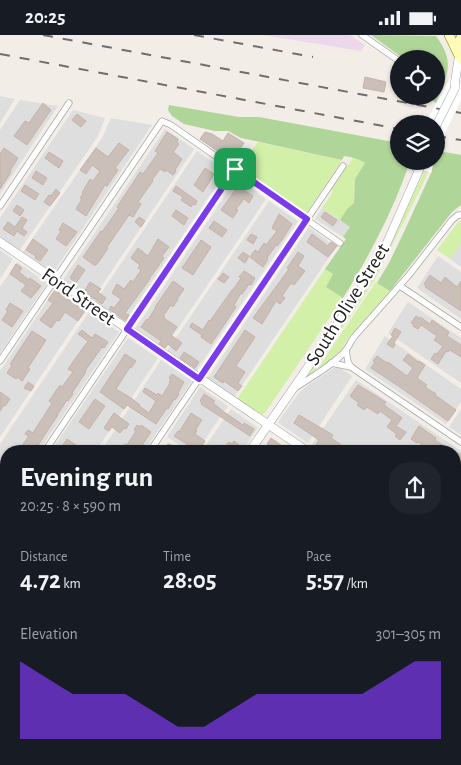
<!DOCTYPE html>
<meta charset="utf-8">
<style>
:root{--surface:#171b24;--page:#20242c;--text:#f1f3f6;--muted:#9ea1a6;--accent:#7c3aed}
body{margin:0;font-family:"Alegreya Sans",sans-serif;background:var(--page);color:var(--text);height:100vh;display:flex;flex-direction:column;font-size:19px;white-space:nowrap}
*{box-sizing:border-box;margin:0}
p{font-size:16px;color:var(--muted)}
.icon{flex:none;width:28px;height:28px;fill:none;stroke:currentColor;stroke-width:2;stroke-linecap:round;stroke-linejoin:round}
.map{position:relative;flex:1;overflow:hidden}
.details{position:absolute;left:0px;top:410px;width:461px;height:320px;display:flex;flex-direction:column;background:var(--surface);border-radius:20px 20px 0 0;box-shadow:0 1px 4px #0004}
.details>*{flex:none}
.tools{position:absolute;left:390px;top:15px;display:grid;gap:10px}
.tools a{display:grid;place-items:center;width:55px;height:55px;border-radius:50%;background:var(--surface);box-shadow:0 1px 4px #0004;font-size:25px}
.pin{position:absolute;display:grid;place-items:center;width:42px;height:42px;color:#fff;margin:-21px;border-radius:10px;box-shadow:0 2px 8px #0006}
.round{display:grid;place-items:center;flex:none;width:52px;height:52px;border-radius:20px;background:var(--page)}
.headline{display:flex;align-items:center;justify-content:space-between;height:85px;padding:0 20px}
h1{font-size:28px;font-weight:700;line-height:38px}
.stats{display:grid;grid-template-columns:repeat(3,1fr);gap:8px;height:85px;padding:5px 20px}
.stats div{display:grid;align-content:center}
.stats b{font-size:25px;font-weight:700}
.stats small{font-size:14px;font-weight:400}
.stats p{font-size:14px}
.chart{height:140px;padding:10px 20px}
.chart p{display:flex;justify-content:space-between}
.chart svg{width:100%;height:90px;margin-top:5px;fill:var(--accent);opacity:.7}
.status{display:flex;justify-content:space-between;align-items:center;height:35px;padding:0 25px;background:var(--surface);direction:ltr}
.status svg{height:14px;fill:currentColor}
.map>svg:first-child{display:block}
.residential{fill:#dfdede}
.commercial{fill:#f4d5d7}
.industrial{fill:#ecd8ea}
.grass{fill:#d3f0a9}
.forest{fill:#b0d598}
.pier{fill:#fff}
.building{fill:#cbbfb9;stroke:#c6b2a8}
.lines{fill:none;stroke-linecap:round;stroke-linejoin:round}
.minor-casing{stroke:#a8a8a8;stroke-width:7}
.tertiary-casing{stroke:#a8a8a8;stroke-width:9}
.secondary-casing{stroke:#7f8000;stroke-width:10}
.primary-casing{stroke:#9e5a00;stroke-width:10}
.minor{stroke:#fff;stroke-width:5.5}
.tertiary{stroke:#fff;stroke-width:8}
.secondary{stroke:#fffbb8;stroke-width:9}
.primary{stroke:#ffcc9f;stroke-width:9}
.rail{stroke:#6f6f6f;stroke-width:2;stroke-dasharray:10 10;stroke-linecap:butt}
.tertiary-bridge-casing{stroke:#a8a8a8;stroke-width:9;stroke-linecap:butt}
.tertiary-bridge{stroke:#fff;stroke-width:8}
.route-casing{stroke:#fff;stroke-width:10}
.route{stroke:#7c3aed;stroke-width:6}
.labels{text-anchor:middle;stroke-width:4.5;stroke-linejoin:round;paint-order:stroke}
.street-label{font-size:20px;fill:#212121;stroke:#fff}
</style>
<div class="status"><b>20:25</b><svg viewBox="0 0 49 12"><path d="M0 12V9h3v3zM5 12V6h3v6zM10 12V3h3v9zM15 12V0h3v12zM26 1h20v11H26zM47 4h2v5h-2z"/></svg></div>
<div class="map">
<svg width="461" height="730" viewBox="0 0 461 730">
<rect width="100%" height="100%" fill="#f2ede7"/>
<g class="residential">
<path d="M0,61L15,64L0,88Z"/>
<path d="M20,65L58,71L0,159V95Z"/>
<path d="M73,75L105,83L98,101L20,215L0,202V183Z"/>
<path d="M111,83L152,90L53,238L23,217L102,103Z"/>
<path d="M165,94L194,114L92,265L63,245Z"/>
<path d="M197,116L226,136L124,288L95,267Z"/>
<path d="M237,143L266,164L164,314L135,294Z"/>
<path d="M269,166L298,186L196,336L167,316Z"/>
<path d="M322,173L350,192L343,202L315,184Z"/>
<path d="M309,192L336,212L234,362L207,344Z"/>
<path d="M461,208V232L450,224Z"/>
<path d="M0,215L13,224L0,244Z"/>
<path d="M438,221L461,237V284L417,253Z"/>
<path d="M17,227L47,248L0,318V252Z"/>
<path d="M48,265L78,286L0,402V336Z"/>
<path d="M408,267L461,303V348L388,298Z"/>
<path d="M89,277L119,297L39,416H6V435L0,430V409Z"/>
<path d="M385,301L461,354V367L446,389L365,334Z"/>
<path d="M128,303L158,323L96,416H51Z"/>
<path d="M161,325L192,346L144,416H101Z"/>
<path d="M334,333H340L352,341L308,408L280,389L278,387L298,359L307,351Z"/>
<path d="M356,345L461,416V437L455,446V416H320L311,411Z"/>
<path d="M200,352L228,371L197,416H189L167,402Z"/>
<path d="M231,374L257,392V394L242,416H202Z"/>
<path d="M461,374V400L449,392Z"/>
<path d="M461,466V513L455,509V475Z"/>
<path d="M6,484V548L0,557V493Z"/>
<path d="M455,529L461,533V629L455,625Z"/>
<path d="M6,556V611L0,606V565Z"/>
<path d="M455,641L461,645V712L455,721Z"/>
<path d="M131,724H160L156,730H126Z"/>
<path d="M172,724H221L217,730H181Z"/>
<path d="M288,724H404L414,730H284Z"/>
</g>
<path class="commercial" d="M0,689L6,694V724H30L26,730H0Z"/>
<path class="industrial" d="M263,0H350L365,10L361,16Z"/>
<g class="grass">
<path d="M258,107L342,125L308,176L304,178L241,135V132Z"/>
<path d="M353,123L360,125L365,128L355,144L354,169L347,174L340,185L322,173L333,157L331,155Z"/>
<path d="M426,136L428,137L422,151L374,246L316,333L317,336L306,342L375,239L384,223L423,139Z"/>
<path d="M459,186L461,187V208L450,224L437,215Z"/>
<path d="M325,234L333,239L326,252L343,263L265,378L261,380L237,364Z"/>
<path d="M376,247L390,256L346,306L342,314L331,325L318,335V333Z"/>
</g>
<g class="forest">
<path d="M371,0L436,1C456,28 447,40 436,68L426,61H436V24H404Z"/>
<path d="M169,70L239,82H259L399,108V126H410C394,174 370,220 343,263L326,252L333,239L325,234L346,204L343,202L350,192L340,185L347,174L354,168L355,144L365,128C359,124 352,122 344,121L342,125L241,103L228,96H215L184,89L172,81L168,75Z"/>
<path d="M438,116L461,120V170L452,177L390,256L377,248L389,228L403,199L431,138L434,126H436V121Z"/>
</g>
<g class="pier">
<path d="M450,43L461,49V65L447,94L436,121V89H425Z"/>
<path d="M410,126H434L431,138L409,129Z"/>
</g>
<g class="building">
<path d="M365,42L386,47L384,57L363,53Z"/>
<path d="M43,68L51,75L27,110L14,101L25,86L29,88Z"/>
<path d="M77,79L86,86L81,92L72,85Z"/>
<path d="M167,97L178,104L177,107L179,109L173,117L182,124L175,135L176,136L173,140L166,135L165,137L160,134L152,145L153,146L138,167L141,169L133,182L129,180L107,212L108,213L100,225L96,230H94L83,222L101,196L102,197L119,173L117,172L140,137L143,139L158,118L155,116Z"/>
<path d="M205,97L212,99L223,106L228,98L244,108L232,126L200,104Z"/>
<path d="M119,108L129,115L115,133L118,135L107,151L105,150L86,181L76,174L82,164L80,163L83,159L82,158L90,144L93,146L100,136L92,130L86,139L80,135L96,113L108,122Z"/>
<path d="M4,113L18,123L10,136L11,137L0,154V119Z"/>
<path d="M49,117L63,126L59,133L45,123Z"/>
<path d="M205,133L214,139L203,157L194,150Z"/>
<path d="M36,136L47,143L43,150L32,143Z"/>
<path d="M25,150L39,159L35,165L21,156Z"/>
<path d="M176,151L197,166L195,170L193,169L191,172L181,165L183,162L173,156Z"/>
<path d="M238,151L253,161L249,168L244,164L236,174L238,175L233,183L221,175Z"/>
<path d="M56,154L60,158L50,171L44,167L49,160L51,161Z"/>
<path d="M17,170L24,175L20,181L13,176Z"/>
<path d="M176,175L188,183L184,190L172,181Z"/>
<path d="M325,177L337,185L333,191L321,182Z"/>
<path d="M279,179L292,189L282,205L277,211L276,210L267,223L268,224L263,232L250,222L255,215L258,217L264,208L266,210L277,196L272,193Z"/>
<path d="M22,182L27,185L22,193L27,197L24,201L17,196L14,201L3,194L8,187L15,192Z"/>
<path d="M139,182L145,186L141,192L135,187Z"/>
<path d="M214,186L227,195L222,202L209,193Z"/>
<path d="M63,188L77,197L66,211L56,204L61,196L59,195Z"/>
<path d="M251,199L257,202L253,209L247,205Z"/>
<path d="M312,199L328,211L331,207L337,211L328,222L307,207Z"/>
<path d="M33,204L48,215L40,226L35,223L36,221L26,215Z"/>
<path d="M158,204L169,212L162,221L164,223L149,244H150L125,278L129,280L126,286L109,274L111,271L114,273L121,264L112,258L117,249L124,254L131,245L133,247L141,235L138,233L140,230L131,223L138,213L148,221Z"/>
<path d="M201,205L211,212L193,240L182,233Z"/>
<path d="M243,217L249,221L245,228L238,223Z"/>
<path d="M298,217L304,221L298,231L305,236L294,250L291,248L282,261L285,263L280,269L276,266L262,289L253,283L289,234L287,233Z"/>
<path d="M16,229L22,233L19,237L29,245L30,243L41,251L31,263L21,256L26,250L10,239Z"/>
<path d="M78,230L85,235L76,248L70,243Z"/>
<path d="M244,236L255,243L251,250L249,249L242,259L241,258L234,270L236,272L211,309L201,302L202,300L190,292L192,288L203,295L209,285L210,286L232,255H233L241,243L239,242Z"/>
<path d="M223,238L229,242L224,248L218,244Z"/>
<path d="M430,240L441,248L445,242L457,252L461,246V276L425,252L426,251L424,249Z"/>
<path d="M173,246L184,254L177,264H178L173,272L171,270L163,281L165,282L164,283L177,292L171,300L182,308L176,316L168,309L165,313L159,309L161,306L141,292L147,284L148,285L156,272H155Z"/>
<path d="M90,247L101,254L98,257L106,263L102,269L84,257Z"/>
<path d="M55,255L85,276L78,286L65,277L59,286L57,285L51,293L40,285L53,268L48,265Z"/>
<path d="M10,268L23,276L12,292L2,285L8,276L6,275Z"/>
<path d="M416,281L419,283L420,282L430,289L432,285L449,297L447,301L461,310V322L450,315L448,317L446,316L438,329L431,324L435,318L437,319L443,311L434,305L437,301L421,290L418,294L413,291L414,290L411,288Z"/>
<path d="M395,293L401,297L394,308L395,309L393,313L387,309L393,301L391,300Z"/>
<path d="M82,295L92,303L95,299L108,307L104,313L102,312L85,336L86,337L72,358L73,359L68,366L67,365L57,380H58L38,410L37,409L32,416H18L29,401L25,399L28,395L33,398L52,368L49,366L60,350L62,352L73,337L68,334L88,306L78,299Z"/>
<path d="M245,295L255,302L236,331L245,337L238,348L242,351L238,356L224,346L223,348L214,342Z"/>
<path d="M32,296L46,305L28,333L30,334L22,346L17,342L16,344L7,338L12,330L10,329Z"/>
<path d="M184,317L199,327L195,333L180,323Z"/>
<path d="M125,319L136,326L131,333L130,332L116,354L131,363L140,370L139,371L149,378L156,366L143,357L145,353L157,360L158,358L162,361L170,348L169,347L171,344L169,343L172,339L184,347L178,358L179,359L175,365L174,364L168,374L167,373L156,389L127,370L124,374L100,357Z"/>
<path d="M408,319L418,327L419,326L425,330L417,343L427,350L425,352L436,359L435,360L456,375L448,386L397,350L371,333L375,327L373,326L377,321L387,328L388,327L407,341L413,333L403,325Z"/>
<path d="M28,347L34,351L31,356L24,353Z"/>
<path d="M358,350L386,367L384,370L402,383L396,391L406,397L400,405L395,401L397,399L387,392L392,385L380,376L378,379L367,372L364,375L357,370L359,368L350,361Z"/>
<path d="M0,357L10,364L5,371L4,370L0,376Z"/>
<path d="M204,359L215,366L213,368L224,377L243,390L244,388L254,394L250,401L201,369L202,368L200,366Z"/>
<path d="M95,364L105,371L89,394L79,387Z"/>
<path d="M114,378L129,389L126,394L124,393L120,398L112,392L109,396L104,393Z"/>
<path d="M191,378L202,385L196,394L197,395L195,399L205,406L198,416L174,401L178,396L179,397Z"/>
<path d="M299,380L333,400L331,403L350,416H326L316,410L319,405L294,388Z"/>
<path d="M137,390L140,392L141,390L151,397L138,416H119L125,409L127,410L136,396L134,395Z"/>
<path d="M419,391L436,403L435,405L444,411L441,416L432,410L428,414L418,407L417,408L411,404Z"/>
<path d="M271,403L285,413L282,416H265L269,410L267,409Z"/>
<path d="M67,404L80,413L78,416H59Z"/>
<path d="M234,406L240,411L237,416H232L225,412L229,407L232,409Z"/>
<path d="M168,409L171,410L180,416H163Z"/>
<path d="M455,416L461,420V432L455,442Z"/>
<path d="M0,447L6,452V459L0,468Z"/>
<path d="M6,494V519L0,528V503Z"/>
<path d="M455,495L461,499V509L455,505Z"/>
<path d="M0,528L6,533V540L0,536Z"/>
<path d="M0,571L6,575L2,580L6,583V607L0,602V595L4,589L0,586Z"/>
<path d="M455,605L461,609V620L458,623L455,621Z"/>
<path d="M461,673V703L455,712V690L459,685L455,681Z"/>
<path d="M3,703L6,706V724H16L12,730H0V707Z"/>
<path d="M115,724H130L139,730H111Z"/>
<path d="M202,724H238L236,726L242,730H228L220,724L216,730H209L206,728L207,727Z"/>
<path d="M292,724H308L312,726L309,730H288Z"/>
<path d="M371,724H394L398,727L396,730H375L377,728Z"/>
</g>
<g class="lines">
<defs>
<g id="minor">
<path d="M362,0L399,26"/>
<path d="M0,171L69,68"/>
<path d="M400,251L461,292"/>
<path d="M346,315L348,327L351,332L461,407"/>
<path d="M0,326L162,86L171,90L340,208"/>
<path d="M331,328L351,332"/>
<path d="M295,353C310,343 335,329 346,315C349,311 351,306 354,302L409,240L452,185L458,180H461"/>
<path d="M45,416L235,134"/>
<path d="M150,416L343,131"/>
<path d="M0,436L6,441"/>
<path d="M455,459L461,451"/>
<path d="M0,482L6,473"/>
<path d="M455,633L461,637"/>
<path d="M0,639L6,630"/>
<path d="M251,724L261,730"/>
<path d="M420,724L429,730"/>
<path d="M273,730L277,724"/>
</g>
<g id="tertiary">
<path d="M455,53V47L459,21"/>
<path d="M0,207L307,416"/>
<path d="M250,416L335,293L371,238L386,210L423,126"/>
<path d="M455,518L461,522"/>
<path d="M37,730L41,724"/>
<path d="M458,730L461,725"/>
</g>
<g id="secondary">
<path d="M449,0C453,7 457,18 461,24"/>
<path d="M457,15L461,2"/>
</g>
<g id="primary">
<path d="M0,670L6,674"/>
<path d="M80,724L89,730"/>
</g>
</defs>
<use href="#minor" class="minor-casing"/>
<use href="#tertiary" class="tertiary-casing"/>
<use href="#secondary" class="secondary-casing"/>
<use href="#primary" class="primary-casing"/>
<use href="#minor" class="minor"/>
<use href="#tertiary" class="tertiary"/>
<use href="#secondary" class="secondary"/>
<use href="#primary" class="primary"/>
<g class="rail">
<path d="M43,0L461,78"/>
<path d="M194,0L313,22"/>
<path d="M0,19L399,94"/>
<path d="M436,101L461,105"/>
</g>
<defs>
<path id="tertiary-bridge" d="M436,91L455,53"/>
</defs>
<use href="#tertiary-bridge" class="tertiary-bridge-casing"/>
<use href="#tertiary-bridge" class="tertiary-bridge"/>
</g>
<g class="lines">
<defs>
<path id="route" d="M235,134L307,184L199,344L127,294Z"/>
</defs>
<use href="#route" class="route-casing"/>
<use href="#route" class="route"/>
</g>
<g class="labels">
<g class="street-label">
<text transform="translate(79 261) rotate(35)" y="7">Ford Street</text>
<text transform="translate(347 269) rotate(-58)" y="7">South Olive Street</text>
</g>
</g>
</svg>
<div class="tools">
<a><svg class="icon" aria-label="locate" viewBox="0 0 24 24"><circle cx="12" cy="12" r="6"/><path d="M12 2v4M12 18v4M2 12h4M18 12h4"/></svg></a>
<a><svg class="icon" aria-label="layers" viewBox="0 0 24 24"><path d="M12 4l9 5-9 5-9-5zM3 14l9 5 9-5"/></svg></a>
</div>
<div class="pin" style="left:235px;top:134px;background:#1e9e55"><svg class="icon" aria-label="arrive" viewBox="0 0 24 24"><path d="M6 21V4h12l-3 4 3 4H6"/></svg></div>
<section class="details">
<div class="headline"><div><h1>Evening run</h1><p>20:25 · 8 × 590 m</p></div><a class="round"><svg class="icon" aria-label="share" viewBox="0 0 24 24"><path d="M12 15V3M7 8l5-5 5 5M5 13v7h14v-7"/></svg></a></div>
<div class="stats">
<div><p>Distance</p><b>4.72<small> km</small></b></div>
<div><p>Time</p><b>28:05</b></div>
<div><p>Pace</p><b>5:57<small> /km</small></b></div>
</div>
<div class="chart"><p><span>Elevation</span>301–305 m</p>
<svg viewBox="0 0 160 44" preserveAspectRatio="none"><path d="M0 44V6L10 14L20 22L30 22L40 22L50 30L60 38L70 38L80 30L90 22L100 22L110 22L120 22L130 22L140 14L150 6L160 6V44z"/></svg>
</div>
</section>
</div>
